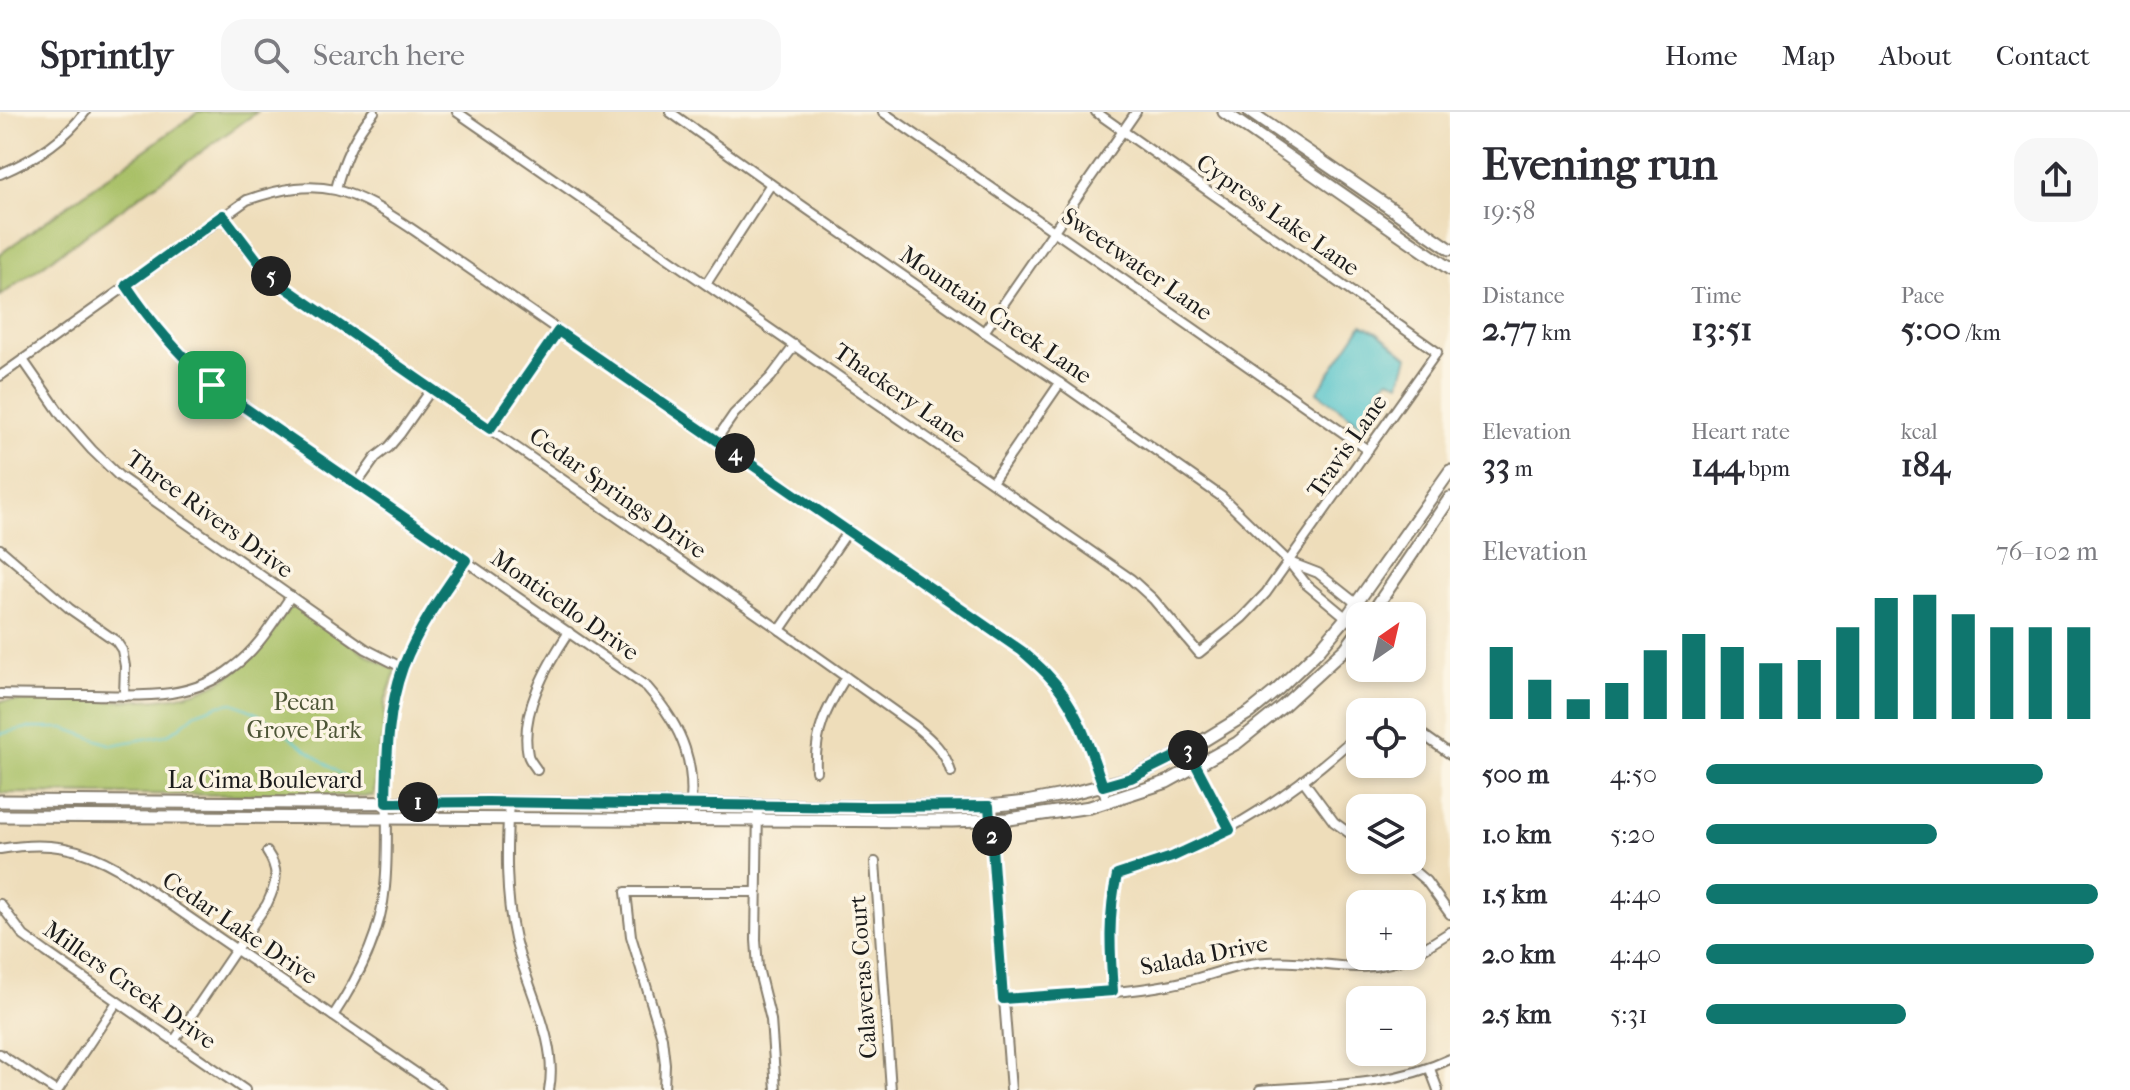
<!DOCTYPE html>
<meta charset="utf-8">
<style>
:root{--surface:#fff;--page:#f7f7f7;--text:#2b2b33;--muted:#7c7c81;--line:#e1e1e2;--accent:#0f766e}
body{margin:0;font-family:"IM FELL French Canon",serif;background:var(--page);color:var(--text);height:100vh;display:flex;flex-direction:column;font-size:30px;white-space:nowrap}
*{box-sizing:border-box;margin:0}
p{font-size:26px;color:var(--muted)}
.icon{flex:none;width:44px;height:44px;fill:none;stroke:currentColor;stroke-width:2;stroke-linecap:round;stroke-linejoin:round}
.map{position:relative;flex:1;overflow:hidden}
.details{display:flex;flex-direction:column;background:var(--surface);width:680px}
.details>*{flex:none}
.needle{width:52px;rotate:34deg}
.buttons{position:absolute;left:1346px;top:490px;display:grid;gap:16px}
.buttons a{display:grid;place-items:center;width:80px;height:80px;border-radius:16px;background:var(--surface);box-shadow:0 4px 12px #0003;font-size:40px}
.pin{position:absolute;display:grid;place-items:center;width:68px;height:68px;color:#fff;margin:-34px;border-radius:16px;box-shadow:0 4px 12px #0006}
.km{position:absolute;width:40px;height:40px;margin:-20px;border-radius:50%;background:#222;color:#fff;font-size:22px;line-height:40px;text-align:center}
.round{display:grid;place-items:center;flex:none;width:84px;height:84px;border-radius:24px;background:var(--page)}
.head{display:flex;align-items:center;justify-content:space-between;height:136px;padding:0 32px}
h1{font-size:44px;font-weight:800;line-height:60px}
.metrics{display:grid;grid-template-columns:repeat(3,1fr);gap:12px;height:136px;padding:8px 32px}
.metrics div{display:grid;align-content:center}
.metrics b{font-size:34px;font-weight:800}
.metrics small{font-size:22px;font-weight:400}
.metrics p{font-size:22px}
.chart{height:224px;padding:16px 32px}
.chart p{display:flex;justify-content:space-between}
.chart svg{width:100%;height:144px;margin-top:8px;stroke:var(--accent);stroke-width:6}
ul{padding:0 32px;list-style:none;font-size:26px}
li{display:grid;grid-template-columns:128px 96px 1fr;align-items:center;height:60px}
li i{height:20px;border-radius:10px;background:var(--accent)}
header{display:flex;align-items:center;gap:48px;box-sizing:border-box;height:112px;padding:0 40px;background:var(--surface);border-bottom:2px solid var(--line)}
header strong{font-size:38px}
nav{display:flex;gap:44px;margin-inline-start:auto;font-size:28px}
.search{width:560px;height:72px;background:var(--page);display:flex;align-items:center;gap:20px;box-sizing:border-box;padding:0 28px;border-radius:24px;color:var(--muted);font-size:30px}
main{display:flex;flex:1;min-height:0}
.map>svg:first-child{display:block}
.green{fill:#a8c066;stroke:#626e41;stroke-width:2}
.water{fill:#58c5cb;stroke:#3a7074;stroke-width:2}
.lines{fill:none;stroke-linecap:round;stroke-linejoin:round}
.stream{stroke:#58c5cb;stroke-width:2}
.street-casing{stroke:#857c6b;stroke-width:12}
.secondary-casing{stroke:#857c6b;stroke-width:15}
.street{stroke:#fff;stroke-width:8}
.secondary{stroke:#fff;stroke-width:11}
.route-casing{stroke:#fff;stroke-width:16}
.route{stroke:#0f766e;stroke-width:10}
.labels{text-anchor:middle;stroke-width:7;stroke-linejoin:round;paint-order:stroke}
.street-label{font-size:24px;fill:#1c1c1c;stroke:#fcf5e5}
.park-label{font-size:24px;fill:#4d5536;stroke:#fcf5e5}
</style>
<header>
<strong>Sprintly</strong>
<div class="search"><svg class="icon" aria-label="search" viewBox="0 0 24 24"><circle cx="10" cy="10" r="6"/><path d="M15 15l6 6"/></svg>Search here</div>
<nav><a>Home</a><a>Map</a><a>About</a><a>Contact</a></nav>
</header>
<main>
<div class="map">
<svg width="1450" height="978" viewBox="0 0 1450 978">
<rect width="100%" height="100%" fill="#fcf5e5"/>
<filter id="ink" filterUnits="userSpaceOnUse"><feTurbulence type="fractalNoise" baseFrequency=".0125" numOctaves="2"/><feDisplacementMap in="SourceGraphic" scale="16" xChannelSelector="R" yChannelSelector="G"/><feConvolveMatrix kernelMatrix="1 2 1 2 8 2 1 2 1" color-interpolation-filters="sRGB"/></filter>
<filter id="wash" filterUnits="userSpaceOnUse"><feTurbulence type="fractalNoise" baseFrequency=".006" numOctaves="4" result="noise"/><feDisplacementMap in="SourceGraphic" scale="32" xChannelSelector="R" yChannelSelector="G"/><feGaussianBlur stdDeviation="1.8" result="paint"/><feColorMatrix in="noise" values="0 0 0 0 0 0 0 0 0 0 0 0 0 0 0 0 0 1.4 0 .05"/><feComposite in="paint" operator="in"/></filter>
<g filter="url(#wash)">
<rect width="100%" height="100%" fill="#eeddba"/>
<g class="green">
<path d="M198,0H257L0,184V142Z"/>
<path d="M292,492L366,542L396,558L385,590L383,623L376,649L374,684L0,681V589C33,589 65,589 98,589C146,588 192,591 233,561C258,543 274,517 292,492Z"/>
</g>
<path class="water" d="M1362,213L1377,220L1408,245L1400,271L1389,267C1379,275 1369,286 1377,298L1365,315L1317,280Z"/>
<g class="lines">
<path class="stream" d="M0,622L26,616H64L112,633L166,623L177,617L196,601L219,593L233,591L257,601L344,665"/>
</g>
</g>
<g filter="url(#ink)">
<g class="lines">
<defs>
<g id="street">
<path d="M457,0L1131,467L1153,487L1199,541L1242,506L1266,481L1437,240L1096,0"/>
<path d="M670,0L771,72L984,220L1060,271L1222,385L1289,450L1307,473L1360,517"/>
<path d="M883,0L1368,338"/>
<path d="M0,62C33,48 64,29 85,0"/>
<path d="M336,77C343,48 354,23 374,0"/>
<path d="M223,103L268,162L286,176L780,518L915,614C932,628 945,639 951,660"/>
<path d="M706,172L771,72"/>
<path d="M126,173C153,213 177,240 212,273L647,575C683,616 698,653 689,708"/>
<path d="M984,220L1136,0"/>
<path d="M23,248L62,304L92,338L119,364L366,537L403,556"/>
<path d="M0,264L247,88C322,62 352,77 415,119L1022,539C1030,546 1038,553 1046,561C1079,595 1095,645 1107,691"/>
<path d="M490,317L558,219"/>
<path d="M716,328L734,302L771,265L795,233"/>
<path d="M992,370L1060,271"/>
<path d="M356,373L376,345L389,335L400,322L431,278"/>
<path d="M0,437L70,497L116,529L122,538L125,554L124,584"/>
<path d="M1292,451L1318,461L1371,503"/>
<path d="M780,518L848,419"/>
<path d="M0,582C31,583 61,583 92,583C141,584 192,588 233,555C258,537 274,509 291,484"/>
<path d="M1380,600L1384,596L1390,600"/>
<path d="M1412,615L1450,642"/>
<path d="M1188,638L1230,718"/>
<path d="M537,658C534,653 529,648 528,643C519,601 547,553 569,520"/>
<path d="M816,659C814,620 826,597 846,565"/>
<path d="M1303,668L1334,710L1360,729"/>
<path d="M509,690C506,735 505,783 515,827C526,875 559,929 549,978"/>
<path d="M758,693L756,828L758,856L771,908L776,978"/>
<path d="M989,694L1011,978"/>
<path d="M0,737C47,729 79,734 120,758L441,978"/>
<path d="M1401,748L1426,769L1450,802"/>
<path d="M875,750L891,978"/>
<path d="M0,792L24,824L46,840L245,978"/>
<path d="M1412,844L1450,820"/>
<path d="M1113,879C1110,839 1108,802 1117,763C1210,736 1290,686 1360,620"/>
<path d="M1003,887C1057,883 1113,883 1167,873C1201,868 1233,852 1267,850C1321,846 1357,867 1412,844"/>
<path d="M333,904C359,865 381,822 385,775C391,713 380,650 394,588C406,535 436,491 466,448"/>
<path d="M174,929L267,792C277,771 280,759 267,740"/>
<path d="M0,942L54,978"/>
<path d="M1430,957L1438,978"/>
<path d="M58,978L117,890"/>
<path d="M664,978L665,952L662,926L631,824L626,780H756"/>
<path d="M1260,978C1324,973 1391,975 1450,947"/>
</g>
<g id="secondary">
<path d="M1224,0L1450,157"/>
<path d="M1250,0L1450,137"/>
<path d="M1370,504L1450,386"/>
<path d="M0,689L315,691L488,690L867,695L989,694L1026,690L1068,682L1131,666L1188,638L1250,600L1277,578L1318,539L1346,506L1450,359"/>
<path d="M0,704L952,709L1009,707L1090,695L1167,670L1237,631L1283,594L1346,536L1360,517"/>
</g>
</defs>
<use href="#street" class="street-casing"/>
<use href="#secondary" class="secondary-casing"/>
<use href="#street" class="street"/>
<use href="#secondary" class="secondary"/>
</g>
</g>
<g class="lines" filter="url(#ink)">
<defs>
<path id="route" d="M223,103L268,162L286,176L490,317L558,219L1022,539C1030,546 1038,553 1046,561C1076,591 1089,634 1103,674L1131,666L1188,638L1230,718L1172,745L1117,763C1108,802 1110,839 1113,879L1003,887L989,694L867,695L488,690L386,691C387,645 387,599 403,555C418,516 442,482 466,448L212,273C177,240 153,213 126,173Z"/>
</defs>
<use href="#route" class="route-casing"/>
<use href="#route" class="route"/>
</g>
<g class="labels">
<g class="street-label">
<text transform="translate(1278 103) rotate(35)" y="8">Cypress Lake Lane</text>
<text transform="translate(1137 152) rotate(35)" y="8">Sweetwater Lane</text>
<text transform="translate(996 203) rotate(34)" y="8">Mountain Creek Lane</text>
<text transform="translate(900 281) rotate(35)" y="8">Thackery Lane</text>
<text transform="translate(1347 334) rotate(-55)" y="8">Travis Lane</text>
<text transform="translate(618 381) rotate(35)" y="8">Cedar Springs Drive</text>
<text transform="translate(210 402) rotate(36)" y="8">Three Rivers Drive</text>
<text transform="translate(565 493) rotate(35)" y="8">Monticello Drive</text>
<text x="265" y="676">La Cima Boulevard</text>
<text transform="translate(240 816) rotate(34)" y="8">Cedar Lake Drive</text>
<text transform="translate(1204 843) rotate(-11)" y="8">Salada Drive</text>
<text transform="translate(863 865) rotate(-94)" y="8">Calaveras Court</text>
<text transform="translate(130 873) rotate(35)" y="8">Millers Creek Drive</text>
</g>
<g class="park-label">
<text x="304" y="598">Pecan<tspan x="304" dy="28">Grove Park</tspan></text>
</g>
</g>
</svg>
<div class="buttons">
<a><svg class="needle" viewBox="-14 -14 28 28"><path d="M0-13l5 13h-10z" fill="#e53935"/><path d="M0 13l5-13h-10z" fill="#7c7c81"/></svg></a>
<a><svg class="icon" aria-label="locate" viewBox="0 0 24 24"><circle cx="12" cy="12" r="6"/><path d="M12 2v4M12 18v4M2 12h4M18 12h4"/></svg></a>
<a><svg class="icon" aria-label="layers" viewBox="0 0 24 24"><path d="M12 4l9 5-9 5-9-5zM3 14l9 5 9-5"/></svg></a>
<a>+</a>
<a>−</a>
</div>
<div class="pin" style="left:212px;top:273px;background:#1e9e55"><svg class="icon" aria-label="arrive" viewBox="0 0 24 24"><path d="M6 21V4h12l-3 4 3 4H6"/></svg></div>
<b class="km" style="left:418px;top:690px">1</b>
<b class="km" style="left:992px;top:724px">2</b>
<b class="km" style="left:1188px;top:638px">3</b>
<b class="km" style="left:735px;top:341px">4</b>
<b class="km" style="left:271px;top:164px">5</b>
</div>
<section class="details">
<div class="head"><div><h1>Evening run</h1><p>19:58</p></div><a class="round"><svg class="icon" aria-label="share" viewBox="0 0 24 24"><path d="M12 15V3M7 8l5-5 5 5M5 13v7h14v-7"/></svg></a></div>
<div class="metrics">
<div><p>Distance</p><b>2.77<small> km</small></b></div>
<div><p>Time</p><b>13:51</b></div>
<div><p>Pace</p><b>5:00<small> /km</small></b></div>
</div>
<div class="metrics">
<div><p>Elevation</p><b>33<small> m</small></b></div>
<div><p>Heart rate</p><b>144<small> bpm</small></b></div>
<div><p>kcal</p><b>184</b></div>
</div>
<div class="chart"><p><span>Elevation</span>76–102 m</p>
<svg viewBox="0 0 160 44" preserveAspectRatio="none"><path d="M5 44V22M15 44V32M25 44V38M35 44V33M45 44V23M55 44V18M65 44V22M75 44V27M85 44V26M95 44V16M105 44V7M115 44V6M125 44V12M135 44V16M145 44V16M155 44V16"/></svg>
</div>
<ul>
<li><b>500 m</b>4:50<i style="width:86%"></i></li>
<li><b>1.0 km</b>5:20<i style="width:59%"></i></li>
<li><b>1.5 km</b>4:40<i style="width:100%"></i></li>
<li><b>2.0 km</b>4:40<i style="width:99%"></i></li>
<li><b>2.5 km</b>5:31<i style="width:51%"></i></li>
</ul>
</section>
</main>
